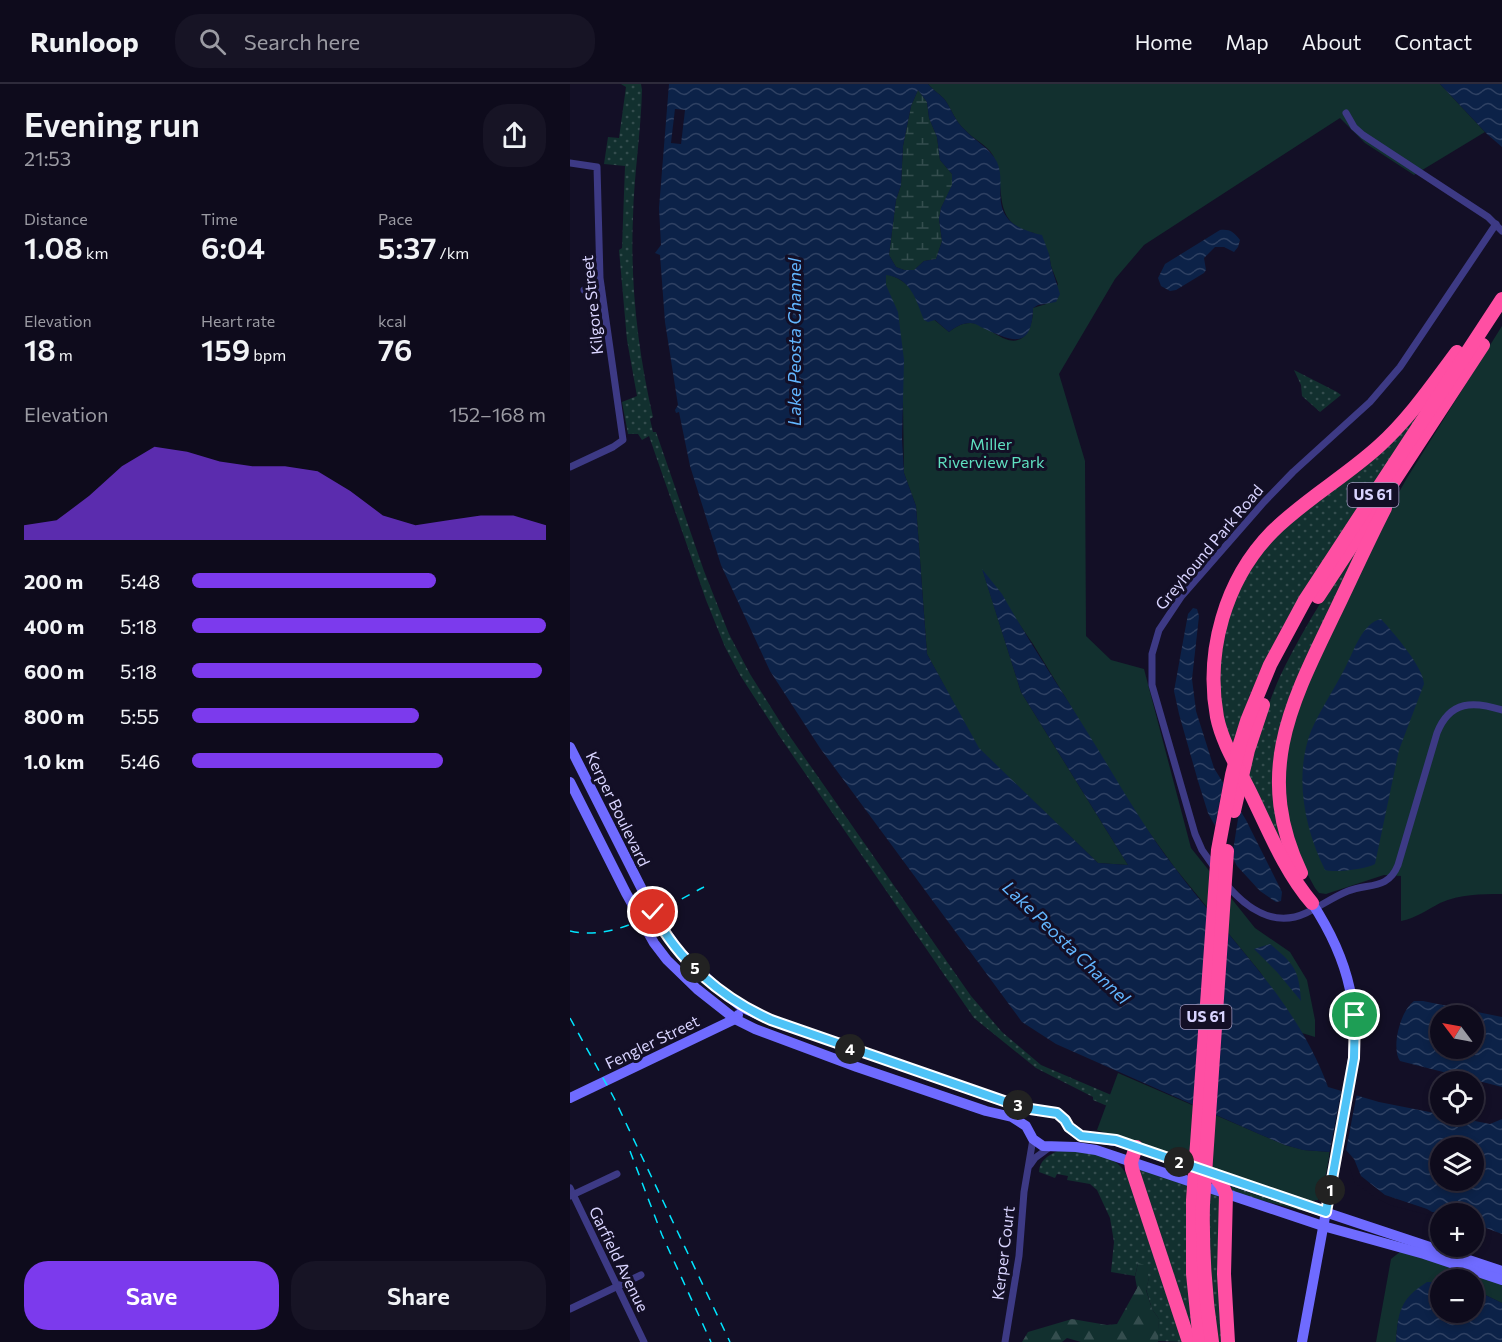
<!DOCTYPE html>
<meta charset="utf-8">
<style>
:root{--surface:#0e0b1c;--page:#171425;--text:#f1f3f6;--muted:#9b9ba3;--line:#2e2b3b;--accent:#7c3aed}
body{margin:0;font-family:Commissioner,sans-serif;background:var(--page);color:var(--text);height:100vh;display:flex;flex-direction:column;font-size:22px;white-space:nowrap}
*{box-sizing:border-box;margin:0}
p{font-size:20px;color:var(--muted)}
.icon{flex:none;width:33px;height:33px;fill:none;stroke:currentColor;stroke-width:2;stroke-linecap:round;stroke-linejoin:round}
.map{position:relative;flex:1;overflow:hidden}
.panel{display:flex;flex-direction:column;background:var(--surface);width:570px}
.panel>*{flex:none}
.needle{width:39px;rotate:302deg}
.fabs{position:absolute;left:860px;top:921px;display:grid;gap:12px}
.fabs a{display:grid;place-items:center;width:54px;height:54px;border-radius:50%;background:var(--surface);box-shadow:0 3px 9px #0003,0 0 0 2px var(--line);font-size:30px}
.pin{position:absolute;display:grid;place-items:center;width:51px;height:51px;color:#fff;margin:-26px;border:3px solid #fff;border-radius:50%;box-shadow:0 2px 6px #0007}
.km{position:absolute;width:30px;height:30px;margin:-15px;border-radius:50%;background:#222;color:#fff;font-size:16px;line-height:30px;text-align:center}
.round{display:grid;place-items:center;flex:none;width:63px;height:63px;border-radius:24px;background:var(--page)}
.headline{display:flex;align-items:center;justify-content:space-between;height:102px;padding:0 24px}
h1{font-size:33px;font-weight:600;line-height:45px}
.stats{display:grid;grid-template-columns:repeat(3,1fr);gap:9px;height:102px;padding:6px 24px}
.stats div{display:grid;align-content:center}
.stats b{font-size:30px;font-weight:600}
.stats small{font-size:16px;font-weight:400}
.stats p{font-size:16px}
.chart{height:168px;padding:12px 24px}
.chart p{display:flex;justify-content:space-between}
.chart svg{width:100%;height:108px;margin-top:6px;fill:var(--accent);opacity:.7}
.primary-button{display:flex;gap:12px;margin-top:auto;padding:12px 24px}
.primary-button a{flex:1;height:69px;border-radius:24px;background:var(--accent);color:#fff;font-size:24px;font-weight:600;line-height:69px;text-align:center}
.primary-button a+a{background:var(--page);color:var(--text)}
ul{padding:0 24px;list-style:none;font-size:20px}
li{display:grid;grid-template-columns:96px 72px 1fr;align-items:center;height:45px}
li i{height:15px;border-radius:8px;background:var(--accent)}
header{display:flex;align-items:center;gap:36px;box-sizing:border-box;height:84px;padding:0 30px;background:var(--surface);border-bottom:2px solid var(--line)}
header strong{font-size:28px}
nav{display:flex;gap:33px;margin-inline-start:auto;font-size:21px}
.search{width:420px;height:54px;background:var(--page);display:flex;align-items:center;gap:15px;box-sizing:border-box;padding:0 21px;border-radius:24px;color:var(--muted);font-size:22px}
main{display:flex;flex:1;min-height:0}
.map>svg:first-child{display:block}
.grass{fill:url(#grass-dots)}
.forest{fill:url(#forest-firs)}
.wetland{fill:url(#wetland-marsh)}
.green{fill:#12302f}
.water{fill:url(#water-waves);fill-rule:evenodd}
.pier{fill:#130f26}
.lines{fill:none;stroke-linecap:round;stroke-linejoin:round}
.street{stroke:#3d3a85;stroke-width:7}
.secondary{stroke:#6f6bff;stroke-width:10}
.highway{stroke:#ff4fa3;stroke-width:14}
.rail{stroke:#00e5ff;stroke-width:1.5;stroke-dasharray:9 8;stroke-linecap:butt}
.route-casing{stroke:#fff;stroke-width:12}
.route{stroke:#4fc3f7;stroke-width:8}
.labels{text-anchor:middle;stroke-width:6;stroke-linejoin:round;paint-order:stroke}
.shield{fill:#130f26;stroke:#9e99be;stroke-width:1.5}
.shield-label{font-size:15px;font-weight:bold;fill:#d9d4ff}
.street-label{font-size:16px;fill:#d9d4ff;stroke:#130f26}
.park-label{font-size:16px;fill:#5fe0c0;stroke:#130f26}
.water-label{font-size:18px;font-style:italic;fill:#62b6ff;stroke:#130f26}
</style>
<header>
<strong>Runloop</strong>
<div class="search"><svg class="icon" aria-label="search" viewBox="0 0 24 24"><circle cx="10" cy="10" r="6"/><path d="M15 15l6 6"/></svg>Search here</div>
<nav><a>Home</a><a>Map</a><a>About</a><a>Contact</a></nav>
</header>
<main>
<section class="panel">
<div class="headline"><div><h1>Evening run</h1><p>21:53</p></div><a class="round"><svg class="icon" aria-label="share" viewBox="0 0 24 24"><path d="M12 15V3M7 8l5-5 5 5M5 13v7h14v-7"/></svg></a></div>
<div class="stats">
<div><p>Distance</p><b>1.08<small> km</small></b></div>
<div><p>Time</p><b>6:04</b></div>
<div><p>Pace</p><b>5:37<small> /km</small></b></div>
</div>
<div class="stats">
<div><p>Elevation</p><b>18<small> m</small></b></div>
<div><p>Heart rate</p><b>159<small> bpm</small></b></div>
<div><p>kcal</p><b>76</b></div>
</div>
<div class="chart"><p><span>Elevation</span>152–168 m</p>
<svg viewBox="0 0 160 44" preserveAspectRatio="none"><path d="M0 44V38L10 36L20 26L30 14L40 6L50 8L60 12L70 14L80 14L90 16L100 24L110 34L120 38L130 36L140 34L150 34L160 38V44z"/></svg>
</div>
<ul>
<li><b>200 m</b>5:48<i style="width:69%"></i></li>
<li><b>400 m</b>5:18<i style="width:100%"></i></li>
<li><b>600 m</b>5:18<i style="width:99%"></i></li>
<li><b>800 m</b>5:55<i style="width:64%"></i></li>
<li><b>1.0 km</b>5:46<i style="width:71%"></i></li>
</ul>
<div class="primary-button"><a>Save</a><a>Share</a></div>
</section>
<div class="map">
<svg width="932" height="1258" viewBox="0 0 932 1258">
<defs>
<pattern id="grass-dots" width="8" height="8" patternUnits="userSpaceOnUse" patternTransform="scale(1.5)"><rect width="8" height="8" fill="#12302f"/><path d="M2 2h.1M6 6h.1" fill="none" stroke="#344d4e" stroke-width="1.8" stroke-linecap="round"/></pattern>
<pattern id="forest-firs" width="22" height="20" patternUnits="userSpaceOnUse" patternTransform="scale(1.5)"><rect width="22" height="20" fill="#12302f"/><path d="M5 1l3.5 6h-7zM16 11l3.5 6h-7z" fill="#344d4e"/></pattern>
<pattern id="wetland-marsh" width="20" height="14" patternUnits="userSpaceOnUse" patternTransform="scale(1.5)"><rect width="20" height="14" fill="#12302f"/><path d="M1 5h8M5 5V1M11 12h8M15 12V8" fill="none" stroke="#344d4e"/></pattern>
<pattern id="water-waves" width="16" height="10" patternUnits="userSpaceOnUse" patternTransform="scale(1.5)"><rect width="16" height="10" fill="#0c2248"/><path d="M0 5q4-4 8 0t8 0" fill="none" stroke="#2f4163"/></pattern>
</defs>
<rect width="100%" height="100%" fill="#130f26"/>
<g class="grass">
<path d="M51,0H71L72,6C71,48 64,90 63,133C60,199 68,268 83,333L80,335L83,348H86L134,487L159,550L180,590L214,644L401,912L432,948L471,981L567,1022L542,1024L523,1016V1013L466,984L404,934L210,653L170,591L155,563L136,516L79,352L72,356L68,350H58L52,318L67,312L57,256L49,166L52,164L55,82L34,80L38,53L49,54L56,3Z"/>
<path d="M724,286L767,308L771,311L750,328L732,312L731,301Z"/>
<path d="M857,318L710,547L680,610L662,665L649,618L652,551L672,498L704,453Z"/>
<path d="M791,456L722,778L676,695C687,657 697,618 715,582C737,538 764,497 791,456Z"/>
<path d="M488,1067C508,1068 534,1067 549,1081C557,1088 560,1100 565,1109C585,1157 598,1209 614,1258L587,1257L589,1235L582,1225L576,1205L579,1194L568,1179L565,1192L541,1188L544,1158L540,1134L527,1106L520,1100L497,1096L498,1092L487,1090L485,1094L469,1088C469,1077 478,1071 488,1067Z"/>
<path d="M571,1085L618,1101C616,1154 617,1206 624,1258L569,1086Z"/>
<path d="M657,1100L745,1130L666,1110Z"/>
<path d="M639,1108L651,1114L654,1258H648L640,1196Z"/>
</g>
<path class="forest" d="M568,1179L575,1181L579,1194L576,1206L582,1225L589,1235L588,1258H511L497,1254L492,1258H452L458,1248L502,1235L537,1241L547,1240L567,1204L565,1193Z"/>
<path class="wetland" d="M348,6L357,18L359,34L367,53L370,76L382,90V102L371,124L369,135L372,157L366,175L354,177L344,186H334L326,183L319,171L326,116L331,101L333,62L341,22Z"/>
<g class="green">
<path d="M358,0H870L915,48L844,91L795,59L770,34L574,161L545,195L489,290L515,377L516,552L541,576L574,585L621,764L685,844L720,868L737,896L745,936V953L732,949L690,888L605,784L568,733L463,560L413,487L451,608L558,781L528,779L408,664L357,570L346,422L334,389L333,320L316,201V190C333,194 347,207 350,224L379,248C385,243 392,239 400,239C416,238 436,265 452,254C461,248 463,234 463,224L476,220L488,200L481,182L479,170L464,149C415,139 441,94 420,67C413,59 402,54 395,46C385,37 382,26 375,16C371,11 363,6 358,0Z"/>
<path d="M932,242V810C910,810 891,810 870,819C857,826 846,834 831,837V792L814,791L756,810L749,809L745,804L734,784L719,744L713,694L721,635L808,445L837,394Z"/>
<path d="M548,989L715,1061L734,1066L760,1068L752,1111L748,1116L737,1118L527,1046Z"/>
<path d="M831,1167L932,1200V1219L903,1205V1196H870V1198C834,1204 828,1226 826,1258H806L821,1175Z"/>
</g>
<g class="water">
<path d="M99,0H358C363,6 371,11 375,16C382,26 385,37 395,46C405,57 420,64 427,78C435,95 425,116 436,132C443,143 459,148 472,151L479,170L481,182L490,210L486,218L468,221L463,224C462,267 441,257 413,244C409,242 405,239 400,239C392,239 385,243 379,248L365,236L358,238L354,236C346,216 341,194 316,191V201L328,228L334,276L332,355L334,389L346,422L357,570L409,664L528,779L558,781L451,608L412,485L432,510C458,556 488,601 516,646C545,692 571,740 605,784C658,855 727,917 758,1003L809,1018L920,1040L932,1035V1150L903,1139V1130L859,1128L821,1118L791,1101L781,1076L760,1068L733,1066L715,1061L689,1050L486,960L452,938L250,664L200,587L151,481L120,382L109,328L106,329L105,326L108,321L95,238L90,171L85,169L91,161L89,124ZM348,6L357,18L359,34L367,53L370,76L382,90V101L371,124L369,135L372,157L366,175L354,177L344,186H334L326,183L319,171L326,116L331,101L333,62L341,22ZM870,1064H903V1096H870Z"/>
<path d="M870,0H932V63L917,50Z"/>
<path d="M650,146C660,145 664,148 670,156L668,163L664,168L654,163H645L634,174L636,186L634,189L606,206L600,207L591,202L588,194L595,180Z"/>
<path d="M623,524L627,525L629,532L622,595L626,627L644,684L676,736L712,808L711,817L706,818L690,807L667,782L638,729L628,697L609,630L604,607L618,530Z"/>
<path d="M811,535C823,548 854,584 854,600L829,666L805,780C796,785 766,789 755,786C734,744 724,691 741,647C751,624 765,604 776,582C784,567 792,539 811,535Z"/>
<path d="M700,860C724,880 729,885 731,917L707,888L684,865Z"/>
<path d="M844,917H853L932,933V1003L830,977C821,964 830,927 844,917ZM870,932H903V964H870Z"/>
<path d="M857,1198H870V1228H903V1205L932,1219V1258H826C828,1228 830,1215 857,1198Z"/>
</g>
<g class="pier">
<path d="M105,25L115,26L111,60L101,59Z"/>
<path d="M654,696L670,722L661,779L644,747Z"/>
<path d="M772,1004L787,1009L776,1066L784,1075L791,1092L815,1111L857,1125L867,1131H858L820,1121L806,1114L785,1099L777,1075L759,1071Z"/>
</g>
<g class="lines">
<g class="street">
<path d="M776,29L784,43L793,51L918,133L932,147"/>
<path d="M0,79L27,83L30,194L53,356L43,363L0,383"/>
<path d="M14,206L31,204"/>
<path d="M644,783L632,766L625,750L582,601V570L589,546L611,513L694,418L723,388L800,318L830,283L926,140"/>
<path d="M656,800C676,824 704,844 736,829C751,822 763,813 778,807C799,799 818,806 828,781L867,649C880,616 904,617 932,626"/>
<path d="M460,1081L465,1074L480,1063"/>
<path d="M0,1104L74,1258"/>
<path d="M0,1112L47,1090"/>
<path d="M0,1225L71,1191"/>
<path d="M435,1258L449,1172L454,1108L463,1055"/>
</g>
<g class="secondary">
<path d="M0,663L89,839L109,867L143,900L173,924L201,936L424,1014L454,1024L487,1029L495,1036L499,1043L511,1052L546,1057L566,1063L644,1091L932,1187"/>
<path d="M0,698L56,809L84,859L97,876L127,905L165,935L185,945L287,983L416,1027L442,1033L456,1042L463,1055L473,1062L506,1063L526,1066L753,1142L854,1170L932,1196"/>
<path d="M0,1014L165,935L168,931"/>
<path d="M732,1258L780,997C792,930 780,877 742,819"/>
</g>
<g class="highway">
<path d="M748,513L913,261"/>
<path d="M664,727L678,666L693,621"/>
<path d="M731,789C684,690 720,621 764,530C781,495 797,459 815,424"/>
<path d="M742,819C714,787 697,742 678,704C667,682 652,658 647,633C635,568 655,496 702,448C734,416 775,393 809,362C839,335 863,300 887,268"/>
<path d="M566,1063L561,1078L562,1085L619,1258"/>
<path d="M644,1091L652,1101L656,1110L654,1190L658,1258"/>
<path d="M630,1258L623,1190V1116L648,766L662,691L669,663L677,637L700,581L735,516L932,215"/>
<path d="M642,1258C635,1212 632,1167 633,1120L657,767"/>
</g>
<g class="rail">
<path d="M0,847C47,858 94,823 134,803"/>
<path d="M0,934L44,1014L160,1258"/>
<path d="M60,1067L92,1151L141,1258"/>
</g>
</g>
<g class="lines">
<defs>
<path id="route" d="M83,828C108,877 152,914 201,936L454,1024L487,1029L495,1036L499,1043L511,1052L546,1056L566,1063L756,1128L784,974L785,931"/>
</defs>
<use href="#route" class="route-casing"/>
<use href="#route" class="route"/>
</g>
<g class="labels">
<g class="shield">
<rect x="777.5" y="399" width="51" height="24" rx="4.5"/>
<rect x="610.5" y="921" width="51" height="24" rx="4.5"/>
</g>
<g class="shield-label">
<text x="803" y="416">US 61</text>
<text x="636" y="938">US 61</text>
</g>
<g class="street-label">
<text transform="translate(22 221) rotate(-96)" y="6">Kilgore Street</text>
<text transform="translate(639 463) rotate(-50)" y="6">Greyhound Park Road</text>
<text transform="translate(48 725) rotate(64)" y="6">Kerper Boulevard</text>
<text transform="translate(82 958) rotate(-26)" y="6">Fengler Street</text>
<text transform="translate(433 1169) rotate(-83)" y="6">Kerper Court</text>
<text transform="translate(49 1175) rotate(64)" y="6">Garfield Avenue</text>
</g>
<g class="park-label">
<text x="421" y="366">Miller<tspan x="421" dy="18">Riverview Park</tspan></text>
</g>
<g class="water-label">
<text transform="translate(225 258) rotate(-90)" y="6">Lake Peosta Channel</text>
<text transform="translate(496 859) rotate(44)" y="6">Lake Peosta Channel</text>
</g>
</g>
</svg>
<div class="fabs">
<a><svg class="needle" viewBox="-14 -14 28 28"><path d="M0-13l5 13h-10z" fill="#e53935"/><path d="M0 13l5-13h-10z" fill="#9b9ba3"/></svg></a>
<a><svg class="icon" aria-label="locate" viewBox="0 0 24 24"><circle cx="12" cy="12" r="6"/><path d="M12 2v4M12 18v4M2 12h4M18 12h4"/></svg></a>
<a><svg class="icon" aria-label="layers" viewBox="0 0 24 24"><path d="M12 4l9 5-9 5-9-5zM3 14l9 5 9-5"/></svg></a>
<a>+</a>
<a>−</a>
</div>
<div class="pin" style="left:785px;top:931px;background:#1e9e55"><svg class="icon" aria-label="arrive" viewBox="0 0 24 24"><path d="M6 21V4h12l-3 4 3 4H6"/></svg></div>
<div class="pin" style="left:83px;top:828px;background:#d93025"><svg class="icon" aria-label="check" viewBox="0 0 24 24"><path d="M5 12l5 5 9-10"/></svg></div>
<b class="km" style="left:760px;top:1106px">1</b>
<b class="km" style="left:609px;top:1078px">2</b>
<b class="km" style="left:448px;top:1021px">3</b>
<b class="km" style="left:280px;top:965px">4</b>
<b class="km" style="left:125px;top:884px">5</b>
</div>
</main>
